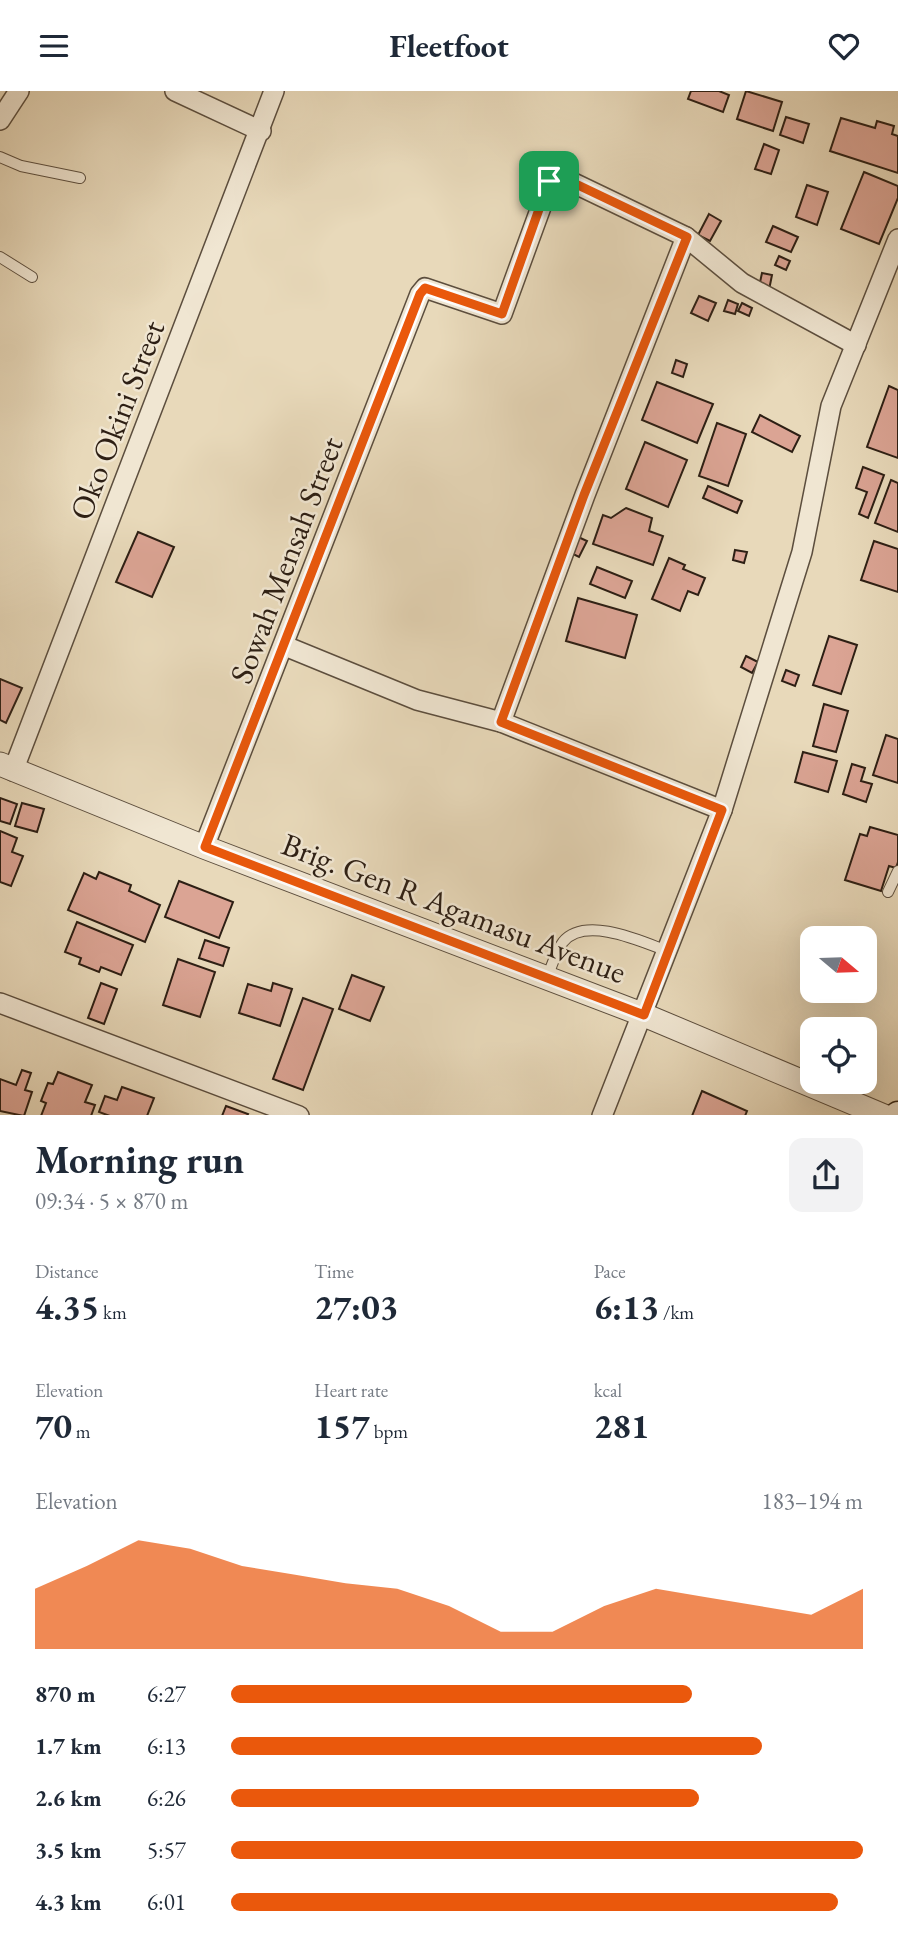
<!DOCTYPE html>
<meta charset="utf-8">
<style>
:root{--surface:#fff;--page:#f2f2f3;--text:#1f2937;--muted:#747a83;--accent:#ea580c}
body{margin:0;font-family:"EB Garamond",serif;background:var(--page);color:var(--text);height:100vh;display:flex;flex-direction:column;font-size:26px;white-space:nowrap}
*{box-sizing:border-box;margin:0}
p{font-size:23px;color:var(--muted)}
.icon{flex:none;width:38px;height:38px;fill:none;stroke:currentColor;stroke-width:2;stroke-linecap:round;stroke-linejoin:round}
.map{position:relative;height:1024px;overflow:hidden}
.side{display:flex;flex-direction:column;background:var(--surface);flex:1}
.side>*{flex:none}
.needle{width:46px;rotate:109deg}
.controls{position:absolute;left:800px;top:835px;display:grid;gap:14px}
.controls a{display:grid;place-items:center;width:77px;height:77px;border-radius:14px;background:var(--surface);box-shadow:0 7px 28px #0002;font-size:35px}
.pin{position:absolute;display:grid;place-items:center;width:60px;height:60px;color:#fff;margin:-30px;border-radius:14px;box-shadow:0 4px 10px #0006}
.round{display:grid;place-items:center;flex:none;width:74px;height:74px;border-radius:14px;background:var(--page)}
.summary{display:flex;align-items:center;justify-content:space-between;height:119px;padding:0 35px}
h1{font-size:38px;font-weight:700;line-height:52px}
.stats{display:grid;grid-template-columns:repeat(3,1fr);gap:10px;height:119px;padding:7px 35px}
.stats div{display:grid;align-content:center}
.stats b{font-size:35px;font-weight:700}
.stats small{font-size:19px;font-weight:400}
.stats p{font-size:19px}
.chart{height:196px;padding:14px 35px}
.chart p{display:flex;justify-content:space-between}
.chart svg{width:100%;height:126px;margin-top:7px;fill:var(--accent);opacity:.7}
ul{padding:0 35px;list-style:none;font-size:23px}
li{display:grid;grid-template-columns:112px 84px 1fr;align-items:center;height:52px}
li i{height:18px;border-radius:9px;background:var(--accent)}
header{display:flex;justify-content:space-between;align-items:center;height:91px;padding:0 35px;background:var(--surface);font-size:32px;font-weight:700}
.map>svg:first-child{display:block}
.building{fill:#dba494;stroke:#2d1f14;stroke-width:2}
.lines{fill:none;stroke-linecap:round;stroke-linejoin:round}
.service-casing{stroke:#5c4e3e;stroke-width:12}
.minor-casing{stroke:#5c4e3e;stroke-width:22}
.tertiary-casing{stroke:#5c4e3e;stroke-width:25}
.secondary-casing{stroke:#2d1f14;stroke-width:29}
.service{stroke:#f0e6d2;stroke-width:10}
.minor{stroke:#f0e6d2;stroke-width:19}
.tertiary{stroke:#f0e6d2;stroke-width:23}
.secondary{stroke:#f0e6d2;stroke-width:26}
.route-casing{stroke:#fff;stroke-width:14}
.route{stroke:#ea580c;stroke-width:9}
.labels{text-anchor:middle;stroke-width:5;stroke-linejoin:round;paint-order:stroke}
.street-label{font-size:32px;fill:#2d1f14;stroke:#f0e6d2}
</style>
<header><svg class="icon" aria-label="menu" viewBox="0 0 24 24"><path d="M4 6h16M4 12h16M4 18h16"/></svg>Fleetfoot<svg class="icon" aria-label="heart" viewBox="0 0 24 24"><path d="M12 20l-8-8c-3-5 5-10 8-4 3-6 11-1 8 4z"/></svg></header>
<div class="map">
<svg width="898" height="1025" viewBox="0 0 898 1025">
<rect width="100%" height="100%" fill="#e8d9ba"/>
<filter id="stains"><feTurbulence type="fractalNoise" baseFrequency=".00286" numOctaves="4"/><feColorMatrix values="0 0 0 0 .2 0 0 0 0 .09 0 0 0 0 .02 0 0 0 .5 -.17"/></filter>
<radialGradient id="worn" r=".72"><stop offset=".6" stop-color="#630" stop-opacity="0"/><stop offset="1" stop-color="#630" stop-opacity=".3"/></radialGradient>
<g class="building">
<path d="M691,0H719L729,4L723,21L688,8Z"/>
<path d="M746,0L782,11L773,40L737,28Z"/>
<path d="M786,26L809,33L803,52L780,44Z"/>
<path d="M841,27L875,37L877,30L894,35L892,43L898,45V82L830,60Z"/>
<path d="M764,53L779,59L771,83L755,78Z"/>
<path d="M864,81L898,95V107L879,153L841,138Z"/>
<path d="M807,94L828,101L817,134L796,126Z"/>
<path d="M709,123L721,130L710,150L698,144Z"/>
<path d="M773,135L798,146L791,161L766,151Z"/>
<path d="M779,165L790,170L786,179L775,174Z"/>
<path d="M762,182L772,184L769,199L759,196Z"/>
<path d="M699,205L716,212L708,230L691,222Z"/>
<path d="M728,209L738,213L735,223L724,220Z"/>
<path d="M742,212L752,217L749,225L738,220Z"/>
<path d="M676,269L687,273L683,286L672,282Z"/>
<path d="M657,291L713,313L697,352L642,329Z"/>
<path d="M889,295L898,299V367L867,356Z"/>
<path d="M760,324L800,345L792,361L752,341Z"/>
<path d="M717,332L746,343L728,395L699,385Z"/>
<path d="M645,351L687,369L668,416L626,398Z"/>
<path d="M863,376L884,384L868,427L859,423L867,401L856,397Z"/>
<path d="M891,389L898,392V441L875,432Z"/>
<path d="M708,395L742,410L737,422L703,407Z"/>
<path d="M626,417L652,427L649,440L663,445L653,474L593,453L603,424L611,427Z"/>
<path d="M138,441L174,456L152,506L116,491Z"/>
<path d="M576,445L587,450L579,466L569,461Z"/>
<path d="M874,450L898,458V501L861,489Z"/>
<path d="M735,459L747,461L744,472L733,469Z"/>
<path d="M669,467L685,474L683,478L705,487L698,504L688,500L680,520L652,508Z"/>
<path d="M597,476L632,490L625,507L590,493Z"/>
<path d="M578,507L637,524L625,567L566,550Z"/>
<path d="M829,545L857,554L841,603L813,594Z"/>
<path d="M746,565L758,571L752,582L741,576Z"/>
<path d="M786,579L799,584L795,595L782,590Z"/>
<path d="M0,588L22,597L6,632L0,629Z"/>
<path d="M824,613L848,620L836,661L813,655Z"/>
<path d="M886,644L898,648V692L873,684Z"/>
<path d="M803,661L837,670L828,701L795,691Z"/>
<path d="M852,673L865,677L861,690L872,693L866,711L843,703Z"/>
<path d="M0,707L17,713L10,733L0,730Z"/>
<path d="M22,712L44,718L37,741L15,735Z"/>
<path d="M870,736L898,744V771L896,777L889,775L881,800L845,789L860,743L867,745Z"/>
<path d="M0,740L17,747L12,761L23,765L11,795L0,791Z"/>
<path d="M99,781L131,794L129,800L160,814L145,851L68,819L84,782L96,788Z"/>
<path d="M179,790L233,811L219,847L165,826Z"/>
<path d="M77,831L133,854L121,884L101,876L99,881L79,873L81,867L65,861Z"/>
<path d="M205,849L229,857L223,875L199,867Z"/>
<path d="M178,868L215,881L200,926L163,914Z"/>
<path d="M352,884L384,896L370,930L339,918Z"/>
<path d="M101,892L117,898L104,933L88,927Z"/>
<path d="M273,892L292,898L280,935L239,922L248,893L271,900Z"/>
<path d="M303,907L333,918L303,999L273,988Z"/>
<path d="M22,979L31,982L25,999L32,1001L24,1025L0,1020V988L16,994Z"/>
<path d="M58,981L92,994L85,1011L95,1014L91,1025H41L46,1012L41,1010L48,992L53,993Z"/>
<path d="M122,996L154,1007L147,1025H110L99,1021L105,1005L117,1009Z"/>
<path d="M702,1000L747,1020L745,1025H692Z"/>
<path d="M226,1015L248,1023L247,1025H222Z"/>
</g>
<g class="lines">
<defs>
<g id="service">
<path d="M0,66L21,75L80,87"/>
<path d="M0,166L32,186"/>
<path d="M888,801L898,780"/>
<path d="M547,886C552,875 556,860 563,851C585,824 643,851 667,860"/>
</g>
<g id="minor">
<path d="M175,0L261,40"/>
<path d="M0,29L19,0"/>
<path d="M285,555L417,609L501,631L722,719"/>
<path d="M501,631L585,404L686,146"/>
<path d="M13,680L274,0"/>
<path d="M204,756L420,203L425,197L502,223L552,86L559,85L686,146L742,192L856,254"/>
<path d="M0,912L299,1025"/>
<path d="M602,1025L722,719L802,461L831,315L898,148"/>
</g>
<path id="tertiary" d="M0,673L204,756L644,924L884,1025"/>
<path id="secondary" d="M898,1025V1024"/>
</defs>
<use href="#service" class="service-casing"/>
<use href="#minor" class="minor-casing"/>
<use href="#tertiary" class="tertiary-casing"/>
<use href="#secondary" class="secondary-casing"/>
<use href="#service" class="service"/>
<use href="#minor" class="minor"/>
<use href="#tertiary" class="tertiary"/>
<use href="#secondary" class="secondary"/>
</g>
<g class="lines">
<defs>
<path id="route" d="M559,85L687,146L584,404L501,631L722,719L644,924L205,756L420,203L425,197L502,223L549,90L552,86Z"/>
</defs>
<use href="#route" class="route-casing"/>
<use href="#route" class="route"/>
</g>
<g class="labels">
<g class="street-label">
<text transform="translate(117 329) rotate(-69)" y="11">Oko Okini Street</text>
<text transform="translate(286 469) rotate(-69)" y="11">Sowah Mensah Street</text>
<text transform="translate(454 817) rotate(21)" y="11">Brig. Gen R Agamasu Avenue</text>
</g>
</g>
<rect width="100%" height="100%" filter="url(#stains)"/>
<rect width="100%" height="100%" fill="url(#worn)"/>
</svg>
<div class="controls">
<a><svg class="needle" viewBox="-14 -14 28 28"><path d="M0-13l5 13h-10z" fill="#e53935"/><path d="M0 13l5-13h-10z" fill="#747a83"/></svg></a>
<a><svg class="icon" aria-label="locate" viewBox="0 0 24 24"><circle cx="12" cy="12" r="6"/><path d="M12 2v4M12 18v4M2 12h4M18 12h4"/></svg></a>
</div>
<div class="pin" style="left:549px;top:90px;background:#1e9e55"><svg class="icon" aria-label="arrive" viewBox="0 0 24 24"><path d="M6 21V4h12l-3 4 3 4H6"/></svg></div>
</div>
<section class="side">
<div class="summary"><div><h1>Morning run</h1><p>09:34 · 5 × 870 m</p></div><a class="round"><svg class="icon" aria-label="share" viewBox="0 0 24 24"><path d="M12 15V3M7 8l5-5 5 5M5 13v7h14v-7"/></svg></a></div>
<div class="stats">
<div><p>Distance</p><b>4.35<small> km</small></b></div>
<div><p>Time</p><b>27:03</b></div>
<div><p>Pace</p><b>6:13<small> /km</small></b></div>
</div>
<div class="stats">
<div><p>Elevation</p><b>70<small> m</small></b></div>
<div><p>Heart rate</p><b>157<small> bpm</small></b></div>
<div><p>kcal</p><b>281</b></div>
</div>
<div class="chart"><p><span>Elevation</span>183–194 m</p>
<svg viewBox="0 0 160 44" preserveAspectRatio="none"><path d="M0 44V23L10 15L20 6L30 9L40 15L50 18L60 21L70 23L80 29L90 38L100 38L110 29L120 23L130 26L140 29L150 32L160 23V44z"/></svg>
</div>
<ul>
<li><b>870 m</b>6:27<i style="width:73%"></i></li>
<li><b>1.7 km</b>6:13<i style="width:84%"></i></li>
<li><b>2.6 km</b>6:26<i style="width:74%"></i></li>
<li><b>3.5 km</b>5:57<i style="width:100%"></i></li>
<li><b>4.3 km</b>6:01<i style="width:96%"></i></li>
</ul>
</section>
